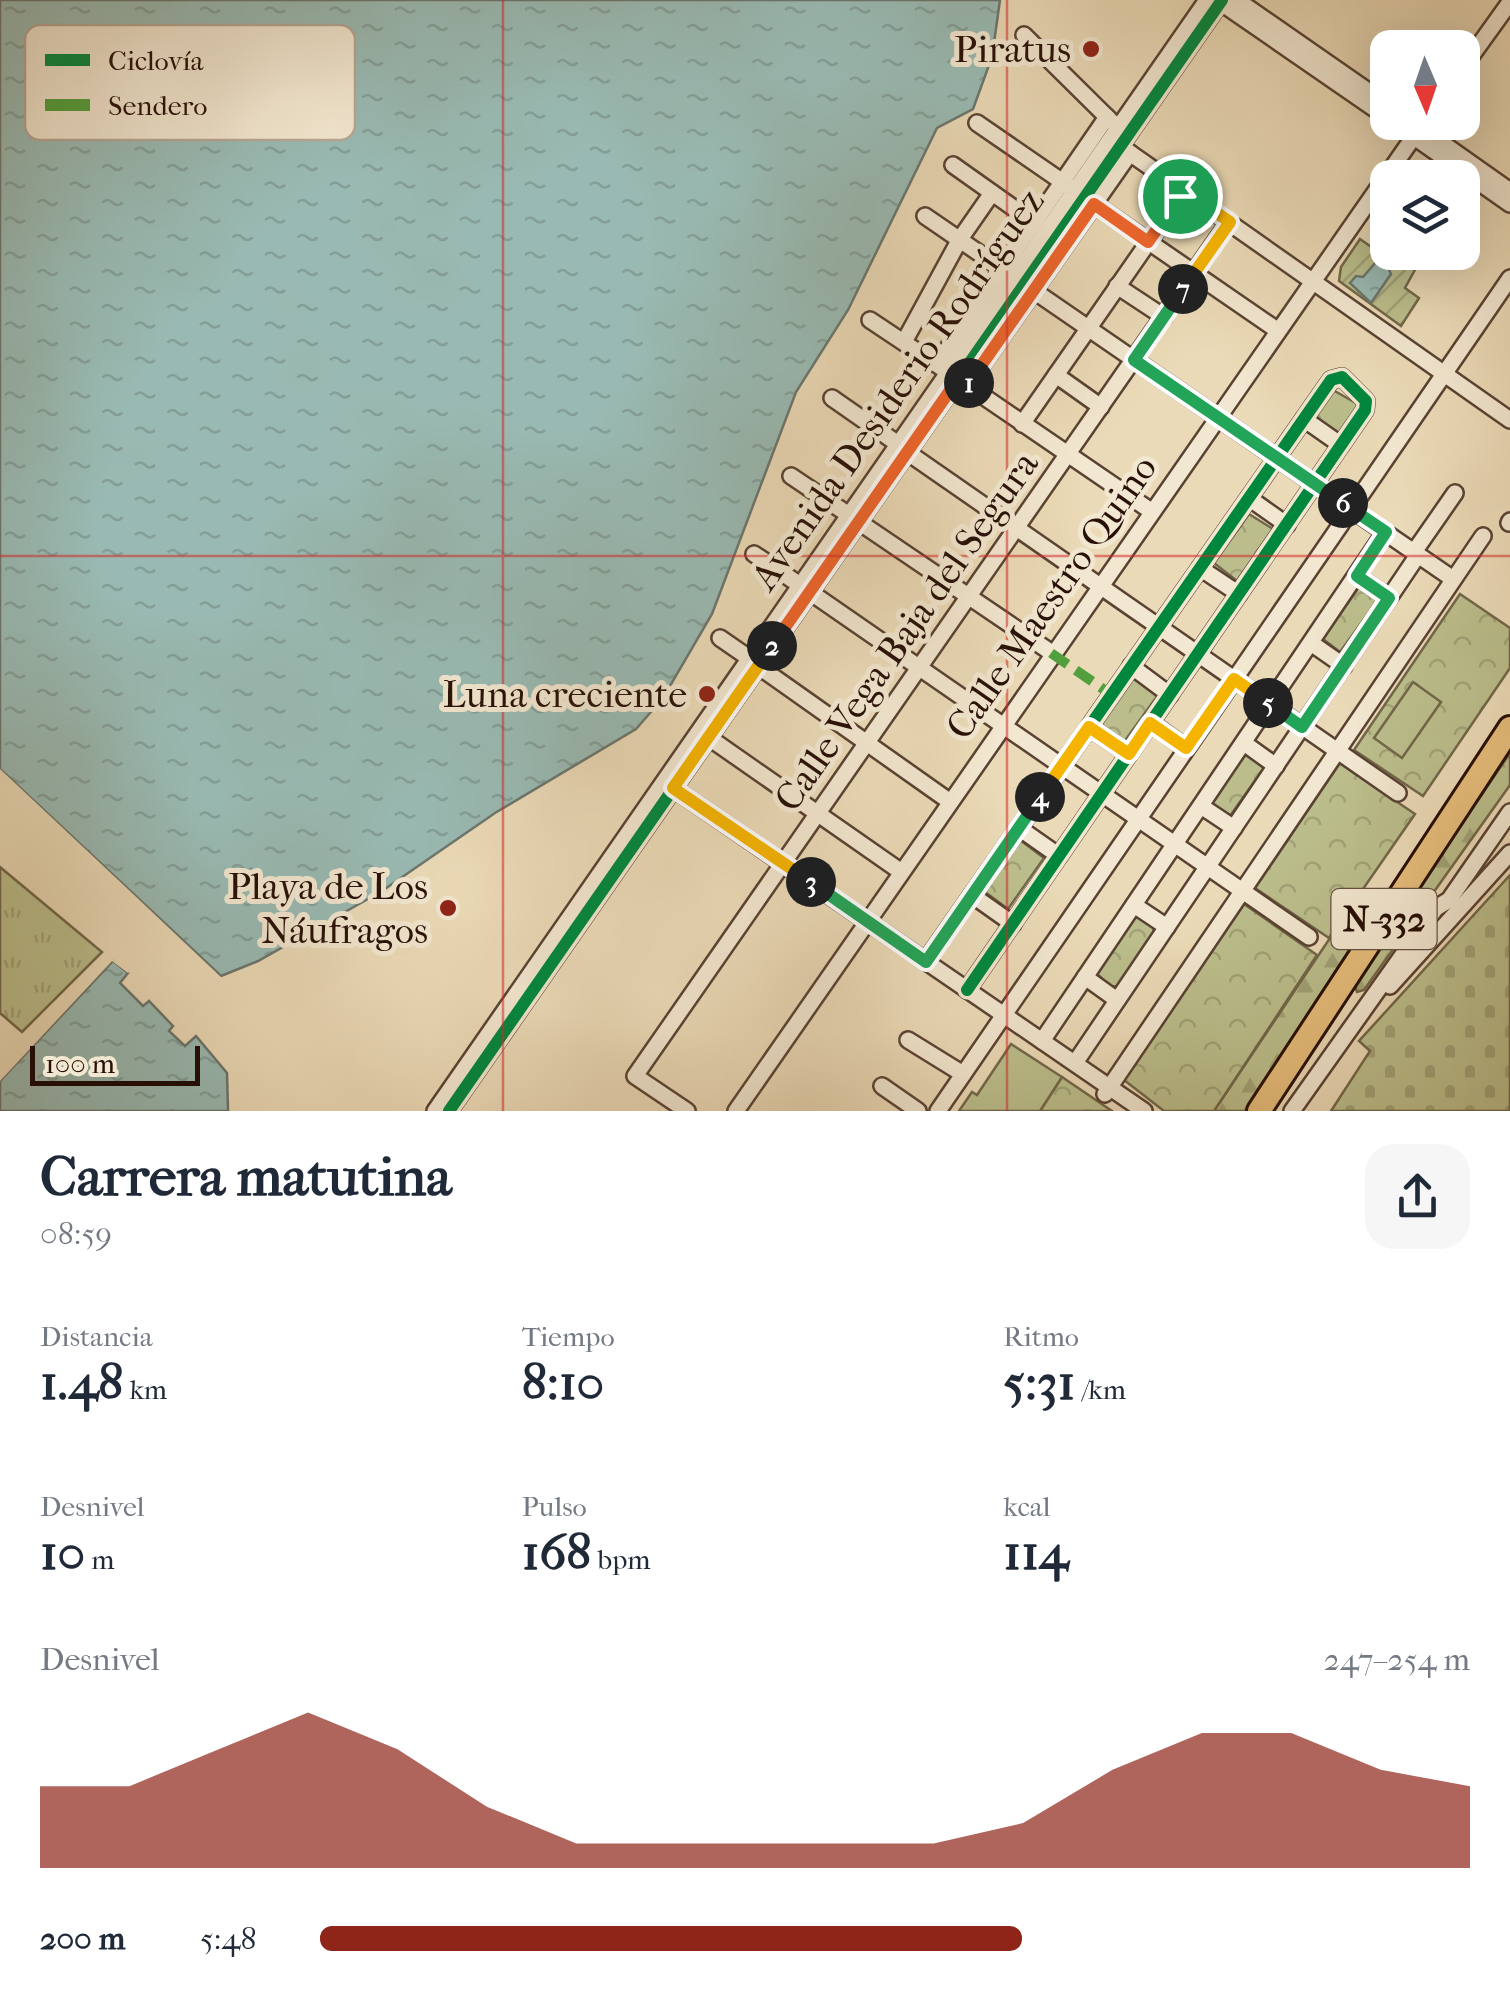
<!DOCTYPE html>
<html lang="es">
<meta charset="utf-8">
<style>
:root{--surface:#fff;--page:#f6f6f7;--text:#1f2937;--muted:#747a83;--accent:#8f2418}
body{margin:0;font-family:"IM FELL French Canon",serif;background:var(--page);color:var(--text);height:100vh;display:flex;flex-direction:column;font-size:38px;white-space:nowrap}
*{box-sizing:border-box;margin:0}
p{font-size:32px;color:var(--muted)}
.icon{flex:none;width:55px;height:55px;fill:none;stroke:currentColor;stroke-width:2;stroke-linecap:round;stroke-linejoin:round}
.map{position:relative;height:1111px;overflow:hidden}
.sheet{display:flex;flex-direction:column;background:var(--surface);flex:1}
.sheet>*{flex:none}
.needle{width:65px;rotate:178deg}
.controls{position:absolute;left:1370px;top:30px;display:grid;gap:20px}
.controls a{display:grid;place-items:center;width:110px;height:110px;border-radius:20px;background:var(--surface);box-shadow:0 10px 40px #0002;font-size:50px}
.scale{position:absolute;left:30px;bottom:25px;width:170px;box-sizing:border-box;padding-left:10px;border:5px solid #281007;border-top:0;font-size:28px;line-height:35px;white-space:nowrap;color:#281007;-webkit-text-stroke:8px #f2e7d0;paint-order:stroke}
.pin{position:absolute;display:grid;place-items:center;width:85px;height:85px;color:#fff;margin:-42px;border:5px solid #fff;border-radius:50%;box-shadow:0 2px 10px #0007}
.km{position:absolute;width:50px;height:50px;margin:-25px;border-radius:50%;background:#222;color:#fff;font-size:28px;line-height:50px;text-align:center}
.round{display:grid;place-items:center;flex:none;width:105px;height:105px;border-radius:30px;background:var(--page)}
.head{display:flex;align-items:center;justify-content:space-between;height:170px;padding:0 40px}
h1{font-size:55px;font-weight:800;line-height:75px}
.metrics{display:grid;grid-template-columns:repeat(3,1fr);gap:15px;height:170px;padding:10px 40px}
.metrics div{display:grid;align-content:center}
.metrics b{font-size:50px;font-weight:800}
.metrics small{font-size:28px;font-weight:400}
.metrics p{font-size:28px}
.chart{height:280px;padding:20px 40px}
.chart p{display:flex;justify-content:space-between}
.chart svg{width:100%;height:180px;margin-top:10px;fill:var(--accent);opacity:.7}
ul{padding:0 40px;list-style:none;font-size:32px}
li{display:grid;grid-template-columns:160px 120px 1fr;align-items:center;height:75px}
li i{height:25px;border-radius:12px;background:var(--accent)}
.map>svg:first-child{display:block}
.grass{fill:url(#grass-tufts);stroke:#72674a;stroke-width:2.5}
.forest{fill:url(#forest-firs);stroke:#72674a;stroke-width:2.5}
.cemetery{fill:url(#cemetery-stones);stroke:#72674a;stroke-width:2.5}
.park{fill:url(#park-crowns);stroke:#72674a;stroke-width:2.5}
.garden{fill:url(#garden-furrows);stroke:#72674a;stroke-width:2.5}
.pitch{fill:#bbbe8c;stroke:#72674a;stroke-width:2.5}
.water{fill:url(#water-ripples);stroke:#6c766e;stroke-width:2.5}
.pier{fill:#ebdab7}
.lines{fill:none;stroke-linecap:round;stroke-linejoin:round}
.minor-casing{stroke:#594233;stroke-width:20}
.highway-casing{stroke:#281007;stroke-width:28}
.minor{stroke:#f2e7d0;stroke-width:15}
.highway{stroke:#e6bd7c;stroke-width:22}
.quiet{stroke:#51a03d;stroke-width:10;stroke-dasharray:20 10;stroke-linecap:butt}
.cycleway-casing{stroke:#f2e7d0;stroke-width:19}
.cycleway{stroke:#00873e;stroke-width:12}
.split-1-casing{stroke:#fff;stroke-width:20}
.split-2-casing{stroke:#fff;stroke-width:20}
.split-3-casing{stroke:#fff;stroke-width:20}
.split-4-casing{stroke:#fff;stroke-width:20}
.split-5-casing{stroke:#fff;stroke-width:20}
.split-6-casing{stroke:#fff;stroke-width:20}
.split-7-casing{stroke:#fff;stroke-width:20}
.split-8-casing{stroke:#fff;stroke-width:20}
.split-1{stroke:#f0652b;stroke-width:12}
.split-2{stroke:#f0652b;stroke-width:12}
.split-3{stroke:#f5b400;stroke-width:12}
.split-4{stroke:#22a559;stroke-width:12}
.split-5{stroke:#f5b400;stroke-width:12}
.split-6{stroke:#22a559;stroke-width:12}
.split-7{stroke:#22a559;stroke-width:12}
.split-8{stroke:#f5b400;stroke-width:12}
.grid{fill:none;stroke:#d62828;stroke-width:2.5;stroke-opacity:0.55}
.poi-dot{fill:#8f2418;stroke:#f2e7d0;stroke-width:4}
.labels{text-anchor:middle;stroke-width:10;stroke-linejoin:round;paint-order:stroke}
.shield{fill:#f2e7d0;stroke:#655043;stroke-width:2.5}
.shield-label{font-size:35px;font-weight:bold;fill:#281007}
.poi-label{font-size:38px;fill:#281007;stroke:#f2e7d0;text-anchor:end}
.street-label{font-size:38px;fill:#281007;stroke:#f2e7d0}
.key{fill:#f2e7d0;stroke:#b5a694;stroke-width:2.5}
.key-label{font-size:28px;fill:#281007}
</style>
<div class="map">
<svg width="1510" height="1111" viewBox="0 0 1510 1111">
<defs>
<pattern id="grass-tufts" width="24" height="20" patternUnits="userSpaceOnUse" patternTransform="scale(2.5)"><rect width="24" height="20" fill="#bbbe8c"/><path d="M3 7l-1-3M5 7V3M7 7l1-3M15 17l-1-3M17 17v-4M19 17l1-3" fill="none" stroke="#a1a277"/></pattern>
<pattern id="forest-firs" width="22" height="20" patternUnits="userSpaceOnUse" patternTransform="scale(2.5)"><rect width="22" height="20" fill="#bbbe8c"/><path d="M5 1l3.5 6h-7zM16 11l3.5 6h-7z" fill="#a1a277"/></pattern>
<pattern id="cemetery-stones" width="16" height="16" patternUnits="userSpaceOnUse" patternTransform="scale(2.5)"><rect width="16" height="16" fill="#bbbe8c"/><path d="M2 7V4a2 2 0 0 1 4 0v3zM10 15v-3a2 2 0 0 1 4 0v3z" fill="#a1a277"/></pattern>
<pattern id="park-crowns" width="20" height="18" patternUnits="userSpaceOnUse" patternTransform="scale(2.5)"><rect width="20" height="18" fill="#bbbe8c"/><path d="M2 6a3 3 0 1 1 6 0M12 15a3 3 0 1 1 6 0" fill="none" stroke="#a1a277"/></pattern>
<pattern id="garden-furrows" width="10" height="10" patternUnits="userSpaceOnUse" patternTransform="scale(2.5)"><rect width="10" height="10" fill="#bbbe8c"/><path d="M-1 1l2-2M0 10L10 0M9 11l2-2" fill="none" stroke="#a1a277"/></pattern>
<pattern id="water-ripples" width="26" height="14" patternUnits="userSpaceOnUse" patternTransform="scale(2.5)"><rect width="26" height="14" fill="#99bab3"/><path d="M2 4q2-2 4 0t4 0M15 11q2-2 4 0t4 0" fill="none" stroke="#849f98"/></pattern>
</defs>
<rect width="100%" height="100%" fill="#ebdab7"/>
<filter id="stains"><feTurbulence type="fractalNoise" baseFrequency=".002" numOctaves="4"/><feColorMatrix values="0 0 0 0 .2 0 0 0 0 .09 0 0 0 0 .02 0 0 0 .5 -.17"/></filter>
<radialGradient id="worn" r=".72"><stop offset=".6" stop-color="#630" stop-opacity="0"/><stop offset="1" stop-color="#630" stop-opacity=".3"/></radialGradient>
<path class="grass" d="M0,867L102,952L22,1032L0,1013Z"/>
<g class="forest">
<path d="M1510,753V785L1364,990L1357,992L1354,983Z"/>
<path d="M1330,938L1352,946L1245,1111H1214Z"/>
</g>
<path class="cemetery" d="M1510,875V1111H1331L1370,1051L1359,1041Z"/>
<g class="park">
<path d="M1333,390L1361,406L1341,435L1314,417Z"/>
<path d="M1249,514L1273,529L1237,581L1214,563Z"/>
<path d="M1359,587L1378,600L1340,652L1323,639Z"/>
<path d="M1460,594L1510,628V668L1423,796L1354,750Z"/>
<path d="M1134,677L1158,695L1124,742L1101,724Z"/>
<path d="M1246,753L1264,768L1230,816L1212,803Z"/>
<path d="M1340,763L1415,814L1329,938L1255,888Z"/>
<path d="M1020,840L1044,858L1008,909L985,892Z"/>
<path d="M1244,904L1317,955L1214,1111H1164L1124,1080Z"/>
<path d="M1140,917L1153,925L1154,933L1118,986L1111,987L1096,973L1132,918Z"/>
<path d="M1062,1077L1112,1111H1040Z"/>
</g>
<path class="garden" d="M1360,239L1401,268L1407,262L1416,268L1405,288L1419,298L1401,326L1339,281L1341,267Z"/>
<g class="pitch">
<path d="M1413,682L1441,702L1402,758L1374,738Z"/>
<path d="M1011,1044L1062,1077L1040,1111H959L972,1092L977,1095Z"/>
</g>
<g class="water">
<path d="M0,0H1000L992,57L973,109L937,128L848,310L796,392L712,614L663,698L636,729L495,813L382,891L258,961L221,976L0,769Z"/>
<path d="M1377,261L1386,263L1391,274L1371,303L1350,283L1356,276L1363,277Z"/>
<path d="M113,961L128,973L120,983L143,1006L149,1001L173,1026L169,1031L185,1046L196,1036L227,1073L228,1111H0V1081Z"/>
</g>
<g class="pier">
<path d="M0,769L132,893L224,980H218L199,964L0,776Z"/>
<path d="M109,957L131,970L128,973L112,961L0,1081V1074Z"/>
</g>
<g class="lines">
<defs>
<g id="minor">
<path d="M1237,0L1388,105"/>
<path d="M1220,2L1388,118"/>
<path d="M1024,35L1112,122"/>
<path d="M1462,69L1510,2"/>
<path d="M1393,122L1510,204"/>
<path d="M977,123L1067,185"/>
<path d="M1415,124L1510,191"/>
<path d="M1120,146L1510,420"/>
<path d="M953,165L1039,226"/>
<path d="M1088,200L1277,330"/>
<path d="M925,216L1011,275"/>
<path d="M1024,284L1453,579"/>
<path d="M1117,286L1164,317"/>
<path d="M870,320L942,368"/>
<path d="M904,342L960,239L992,193"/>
<path d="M937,364L1107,117"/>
<path d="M1056,375L1101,407"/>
<path d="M961,381L1151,511"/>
<path d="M967,386L1130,153"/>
<path d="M832,398L898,444"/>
<path d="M1304,419L1341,445"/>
<path d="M1022,424L1184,191"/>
<path d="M907,452L1398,793"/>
<path d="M791,476L849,515"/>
<path d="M1249,498L1287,525"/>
<path d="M859,522L1052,653"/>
<path d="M1509,523L1510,521"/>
<path d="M1414,552L1455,493"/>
<path d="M754,554L800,585"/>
<path d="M1200,568L1239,594"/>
<path d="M1357,576L1389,598"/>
<path d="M810,592L1309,937"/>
<path d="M720,638L749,658"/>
<path d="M1311,643L1344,666"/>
<path d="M758,666L949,801"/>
<path d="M1131,666L1170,695"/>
<path d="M1151,723L1186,748"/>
<path d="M1089,727L1129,754"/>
<path d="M708,737L900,871"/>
<path d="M1244,743L1276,766"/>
<path d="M673,788L1144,1111"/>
<path d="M1201,806L1234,828"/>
<path d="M1019,828L1059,856"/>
<path d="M972,895L1013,924"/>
<path d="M1134,905L1167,927"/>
<path d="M926,961L1331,380L1342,377L1366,401L1365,410L967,990"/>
<path d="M1085,977L1117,1000"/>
<path d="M1390,986L1510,853"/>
<path d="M908,1040L963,1074"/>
<path d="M1042,1041L1385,532"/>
<path d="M1075,1063L1418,555"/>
<path d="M882,1086L918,1111"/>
<path d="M1105,1094L1483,536"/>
<path d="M435,1111L1207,0"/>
<path d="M449,1111L1222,0"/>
<path d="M687,1111L635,1076L1229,222"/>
<path d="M736,1111L1424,122"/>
<path d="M938,1111L1510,278"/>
<path d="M1292,1111L1436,908L1449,900L1510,812"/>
</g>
<path id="highway" d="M1259,1111L1510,728"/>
</defs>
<use href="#minor" class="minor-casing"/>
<use href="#highway" class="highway-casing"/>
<use href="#minor" class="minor"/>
<use href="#highway" class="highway"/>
<path class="quiet" d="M1051,653L1112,695"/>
<defs>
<g id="cycleway">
<path d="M926,961L1331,380L1342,377L1366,401L1365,410L967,990"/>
<path d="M449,1111L1222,0"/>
</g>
</defs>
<use href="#cycleway" class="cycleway-casing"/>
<use href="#cycleway" class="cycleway"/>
</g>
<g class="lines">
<defs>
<path id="split-1" d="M969,383L1094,204L1148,242L1180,196"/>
<path id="split-2" d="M772,646L958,379L967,386L969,383"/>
<path id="split-3" d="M772,646L673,788L811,882"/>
<path id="split-4" d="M811,882L926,962L1040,797"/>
<path id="split-5" d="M1040,797L1089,727L1129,754L1150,723L1186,748L1234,679L1268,703"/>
<path id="split-6" d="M1268,703L1302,727L1389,598L1357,576L1386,532L1343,503"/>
<path id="split-7" d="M1183,289L1134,360L1343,503"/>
<path id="split-8" d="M1180,196L1184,191L1230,222L1183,289"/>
</defs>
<use href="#split-1" class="split-1-casing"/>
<use href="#split-2" class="split-2-casing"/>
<use href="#split-3" class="split-3-casing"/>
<use href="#split-4" class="split-4-casing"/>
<use href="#split-5" class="split-5-casing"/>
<use href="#split-6" class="split-6-casing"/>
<use href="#split-7" class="split-7-casing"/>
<use href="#split-8" class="split-8-casing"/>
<use href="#split-1" class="split-1"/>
<use href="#split-2" class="split-2"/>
<use href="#split-3" class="split-3"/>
<use href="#split-4" class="split-4"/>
<use href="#split-5" class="split-5"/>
<use href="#split-6" class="split-6"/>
<use href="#split-7" class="split-7"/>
<use href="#split-8" class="split-8"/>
</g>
<path class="grid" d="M503,0V1111M1007,0V1111M0,556H1510"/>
<g class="poi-dot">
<circle cx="1091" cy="49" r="10"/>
<circle cx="707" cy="694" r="10"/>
<circle cx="448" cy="908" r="10"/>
</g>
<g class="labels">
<rect class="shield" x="1331.5" y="889" width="105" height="60" rx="8"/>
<g class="shield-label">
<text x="1384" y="931">N-332</text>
</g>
<g class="poi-label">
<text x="1071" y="62">Piratus</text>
<text x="687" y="707">Luna creciente</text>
<text x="428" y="899">Playa de Los<tspan x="428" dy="44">Náufragos</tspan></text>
</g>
<g class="street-label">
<text transform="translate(897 389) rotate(-55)" y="13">Avenida Desiderio Rodríguez</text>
<text transform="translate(1051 597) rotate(-55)" y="13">Calle Maestro Quino</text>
<text transform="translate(906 631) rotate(-55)" y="13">Calle Vega Baja del Segura</text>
</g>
</g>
<rect x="25" y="25" width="330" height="115" rx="15" class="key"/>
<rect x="45" y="54" width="45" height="12" fill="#00873e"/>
<rect x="45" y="99" width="45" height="12" fill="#51a03d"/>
<g class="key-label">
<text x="108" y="70">Ciclovía</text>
<text x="108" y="115">Sendero</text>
</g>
<rect width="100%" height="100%" filter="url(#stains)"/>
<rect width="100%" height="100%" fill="url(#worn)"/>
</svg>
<div class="controls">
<a><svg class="needle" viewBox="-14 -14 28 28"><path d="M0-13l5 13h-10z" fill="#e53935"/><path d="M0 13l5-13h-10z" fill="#747a83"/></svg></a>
<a><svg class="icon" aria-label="layers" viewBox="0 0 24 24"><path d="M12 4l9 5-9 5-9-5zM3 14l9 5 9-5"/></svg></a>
</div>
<div class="scale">100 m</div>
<div class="pin" style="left:1180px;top:196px;background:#1e9e55"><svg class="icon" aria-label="arrive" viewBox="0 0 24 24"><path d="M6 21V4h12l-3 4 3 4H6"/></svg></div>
<b class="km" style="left:969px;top:383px">1</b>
<b class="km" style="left:772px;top:646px">2</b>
<b class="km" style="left:811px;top:882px">3</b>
<b class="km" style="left:1040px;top:797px">4</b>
<b class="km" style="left:1268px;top:703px">5</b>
<b class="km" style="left:1343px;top:503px">6</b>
<b class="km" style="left:1183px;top:289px">7</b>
</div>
<section class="sheet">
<div class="head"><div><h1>Carrera matutina</h1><p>08:59</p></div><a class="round"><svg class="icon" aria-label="share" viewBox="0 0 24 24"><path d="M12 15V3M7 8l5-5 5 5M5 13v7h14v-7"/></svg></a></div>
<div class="metrics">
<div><p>Distancia</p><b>1.48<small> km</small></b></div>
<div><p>Tiempo</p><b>8:10</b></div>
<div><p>Ritmo</p><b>5:31<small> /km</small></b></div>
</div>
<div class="metrics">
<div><p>Desnivel</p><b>10<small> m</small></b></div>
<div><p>Pulso</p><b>168<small> bpm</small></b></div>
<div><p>kcal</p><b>114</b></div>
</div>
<div class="chart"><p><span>Desnivel</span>247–254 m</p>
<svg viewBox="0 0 160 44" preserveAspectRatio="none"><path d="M0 44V24L10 24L20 15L30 6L40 15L50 29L60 38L70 38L80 38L90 38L100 38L110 33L120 20L130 11L140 11L150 20L160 24V44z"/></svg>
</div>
<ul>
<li><b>200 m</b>5:48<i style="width:61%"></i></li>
</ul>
</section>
